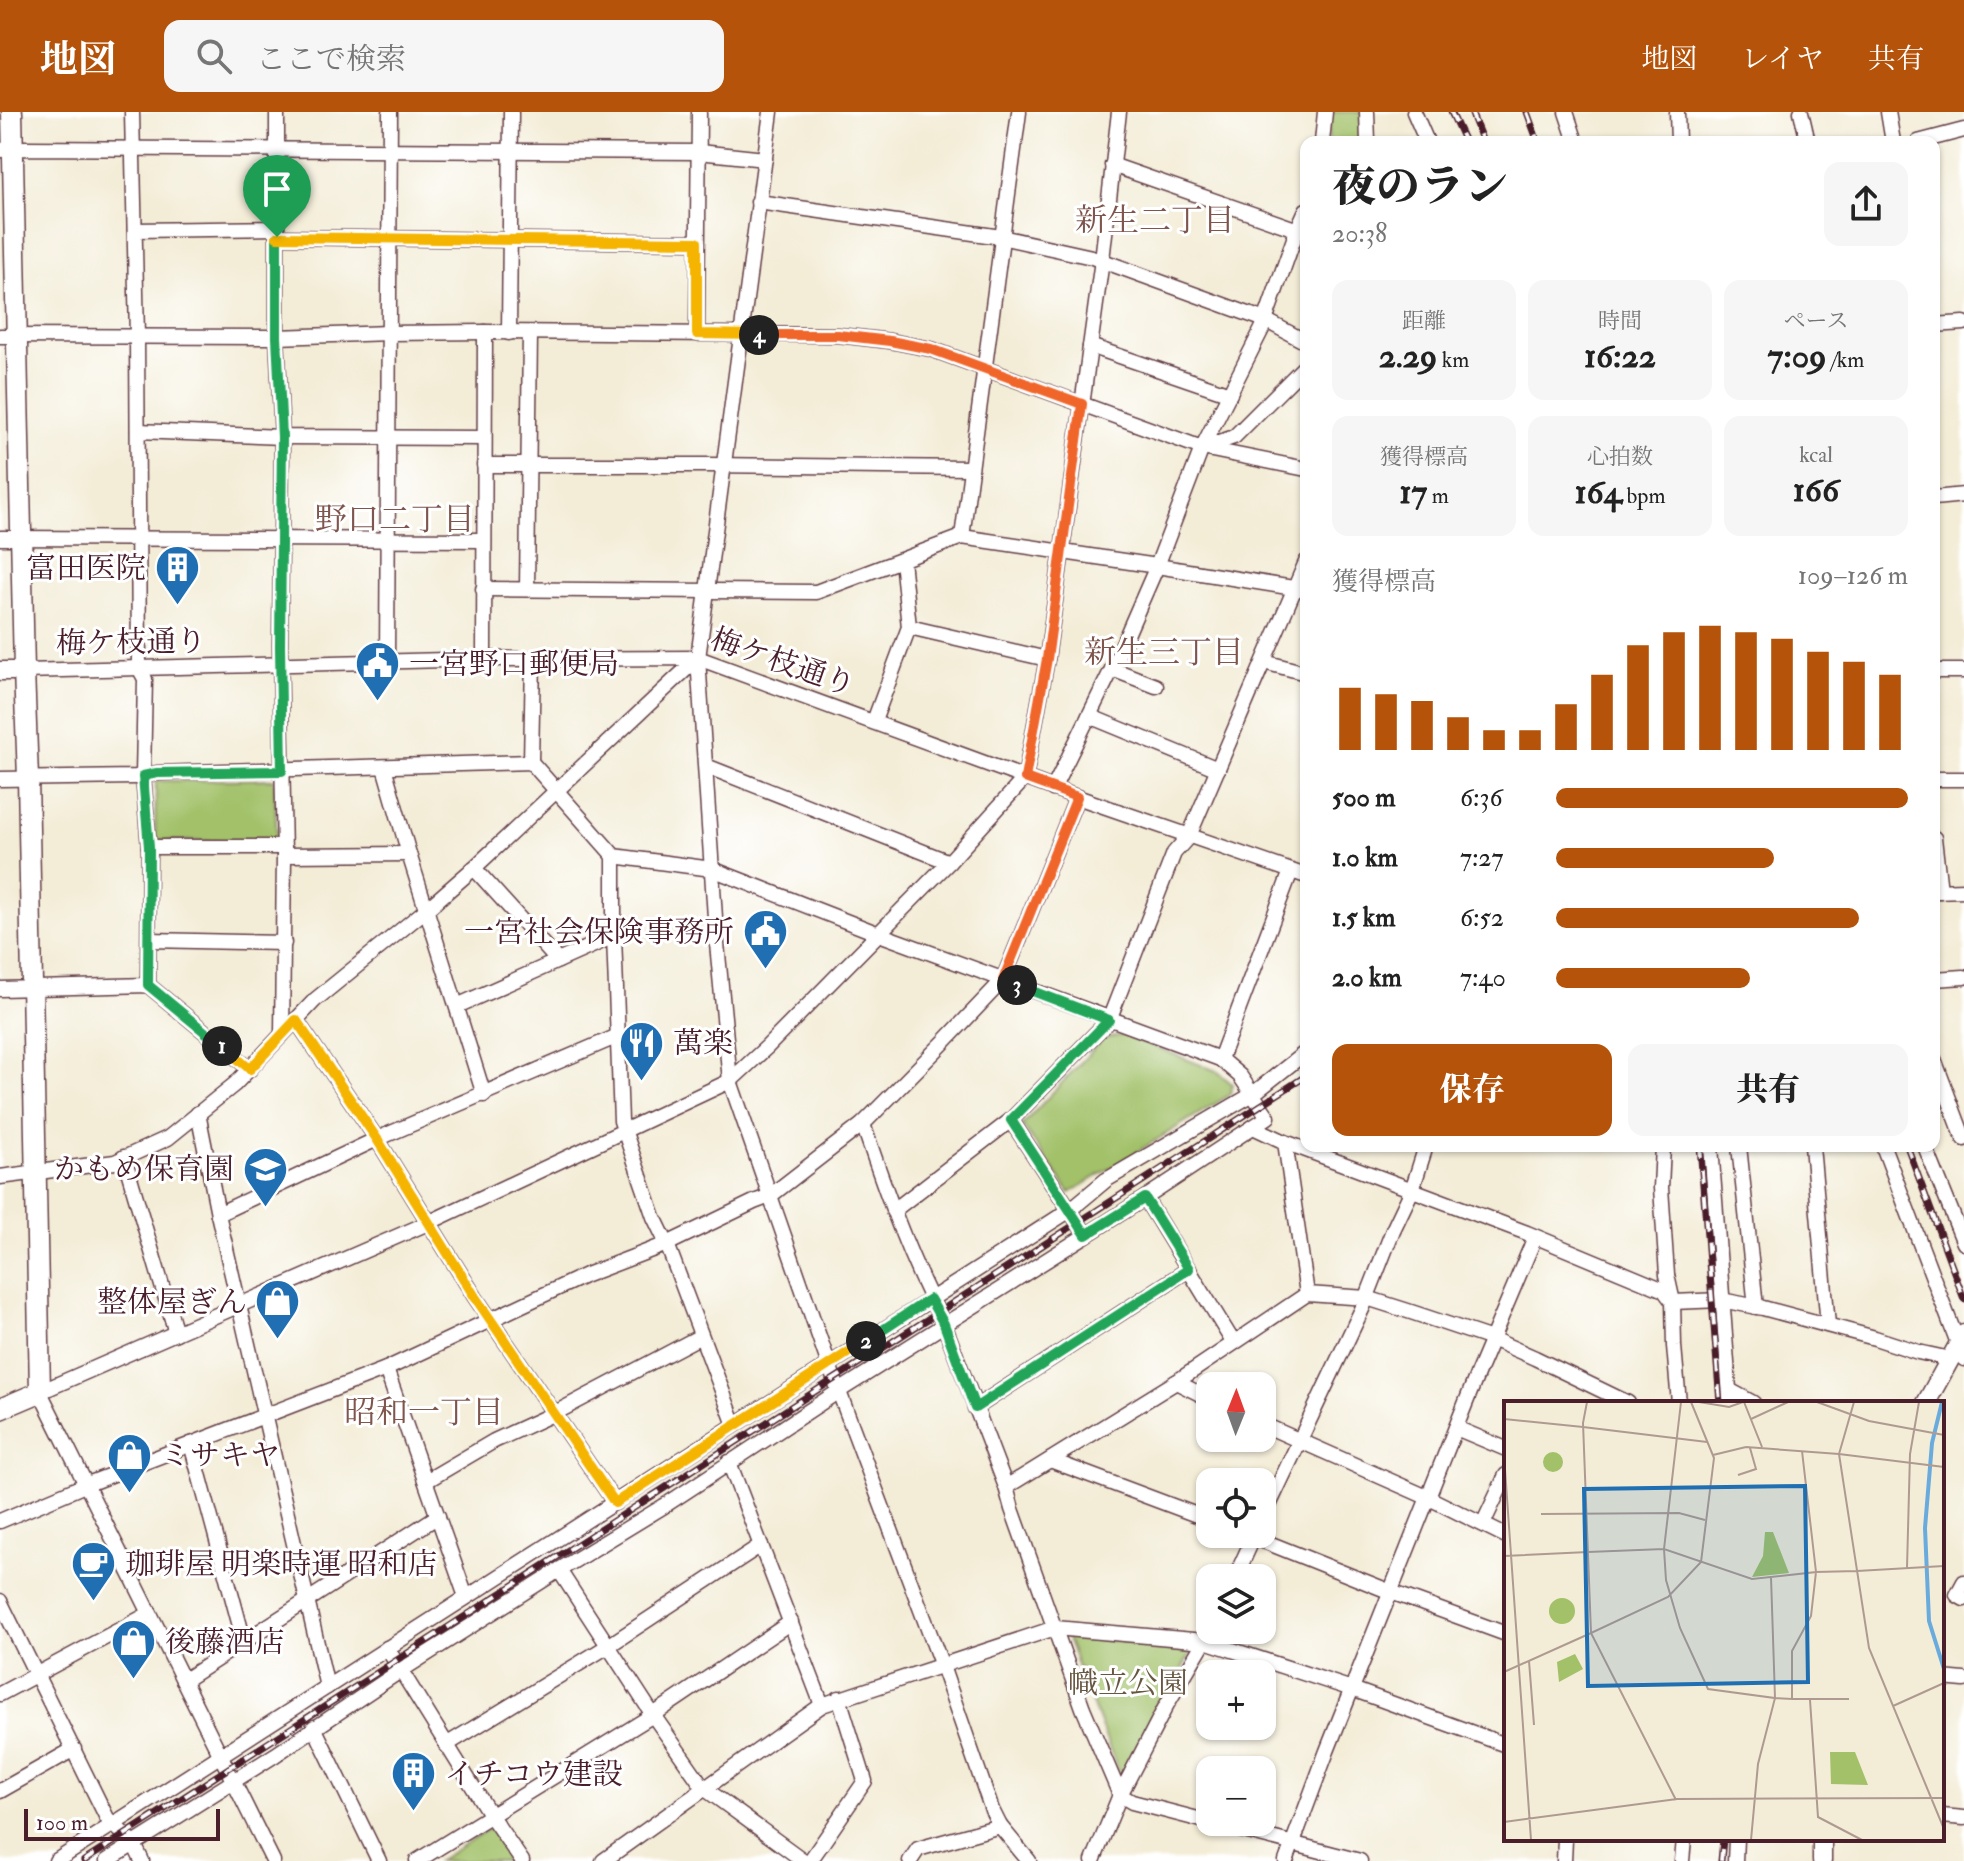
<!DOCTYPE html>
<html lang="ja">
<meta charset="utf-8">
<style>
:root{--surface:#fff;--page:#f6f6f6;--text:#222;--muted:#767676;--accent:#b45309}
body{margin:0;font-family:"IM FELL Double Pica","Noto Serif JP",serif;background:var(--page);color:var(--text);height:100vh;display:flex;flex-direction:column;font-size:30px;white-space:nowrap}
*{box-sizing:border-box;margin:0}
p{font-size:26px;color:var(--muted)}
.icon{flex:none;width:44px;height:44px;fill:none;stroke:currentColor;stroke-width:2;stroke-linecap:round;stroke-linejoin:round}
.map{position:relative;flex:1;overflow:hidden}
.drawer{position:absolute;left:1300px;top:24px;width:640px;height:1016px;display:flex;flex-direction:column;background:var(--surface);border-radius:16px;box-shadow:0 2px 6px #0004}
.drawer>*{flex:none}
.needle{width:52px;rotate:1deg}
.tools{position:absolute;left:1196px;top:1260px;display:grid;gap:16px}
.tools a{display:grid;place-items:center;width:80px;height:80px;border-radius:16px;background:var(--surface);box-shadow:0 2px 6px #0004;font-size:40px}
.scale{position:absolute;left:24px;bottom:20px;width:196px;box-sizing:border-box;padding-left:8px;border:4px solid #4a1f2b;border-top:0;font-size:22px;line-height:28px;white-space:nowrap;color:#4a1f2b;-webkit-text-stroke:6px #fff;paint-order:stroke}
.pin{position:absolute;display:grid;place-items:center;width:68px;height:68px;color:#fff;margin:-82px -34px;border-radius:50% 50% 50% 0;rotate:-45deg;box-shadow:0 0 8px #0007}
.pin .icon{rotate:45deg}
.km{position:absolute;width:40px;height:40px;margin:-20px;border-radius:50%;background:#222;color:#fff;font-size:22px;line-height:40px;text-align:center}
.round{display:grid;place-items:center;flex:none;width:84px;height:84px;border-radius:16px;background:var(--page)}
.headline{display:flex;align-items:center;justify-content:space-between;height:136px;padding:0 32px}
h1{font-size:44px;font-weight:800;line-height:60px}
.figures{display:grid;grid-template-columns:repeat(3,1fr);gap:12px;height:136px;padding:8px 32px}
.figures div{display:grid;align-content:center;border-radius:16px;background:var(--page);text-align:center}
.figures b{font-size:34px;font-weight:800}
.figures small{font-size:22px;font-weight:400}
.figures p{font-size:22px}
.chart{height:224px;padding:16px 32px}
.chart p{display:flex;justify-content:space-between}
.chart svg{width:100%;height:144px;margin-top:8px;stroke:var(--accent);stroke-width:6}
.primary-button{display:flex;gap:16px;margin-top:auto;padding:16px 32px}
.primary-button a{flex:1;height:92px;border-radius:16px;background:var(--accent);color:#fff;font-size:32px;font-weight:800;line-height:92px;text-align:center}
.primary-button a+a{background:var(--page);color:var(--text)}
ul{padding:0 32px;list-style:none;font-size:26px}
li{display:grid;grid-template-columns:128px 96px 1fr;align-items:center;height:60px}
li i{height:20px;border-radius:10px;background:var(--accent)}
header{display:flex;align-items:center;gap:48px;box-sizing:border-box;height:112px;padding:0 40px;background:var(--accent);color:#fff}
header strong{font-size:38px}
nav{display:flex;gap:44px;margin-inline-start:auto;font-size:28px}
.search{width:560px;height:72px;background:var(--page);display:flex;align-items:center;gap:20px;box-sizing:border-box;padding:0 28px;border-radius:16px;color:var(--muted);font-size:30px}
.map>svg:first-child{display:block}
.park{fill:#a2c169;stroke:#76704a;stroke-width:2}
.lines{fill:none;stroke-linecap:round;stroke-linejoin:round}
.minor-casing{stroke:#633e45;stroke-width:17}
.major-casing{stroke:#633e45;stroke-width:21}
.highway-casing{stroke:#633e45;stroke-width:23}
.minor{stroke:#fff;stroke-width:14}
.major{stroke:#fff;stroke-width:18}
.highway{stroke:#fff;stroke-width:20}
.rail-casing{stroke:#4a1f2b;stroke-width:7}
.rail{stroke:#fff;stroke-width:4;stroke-dasharray:12;stroke-linecap:butt}
.split-1-casing{stroke:#fff;stroke-width:16}
.split-2-casing{stroke:#fff;stroke-width:16}
.split-3-casing{stroke:#fff;stroke-width:16}
.split-4-casing{stroke:#fff;stroke-width:16}
.split-5-casing{stroke:#fff;stroke-width:16}
.split-1{stroke:#22a559;stroke-width:10}
.split-2{stroke:#f5b400;stroke-width:10}
.split-3{stroke:#22a559;stroke-width:10}
.split-4{stroke:#f0652b;stroke-width:10}
.split-5{stroke:#f5b400;stroke-width:10}
.labels{text-anchor:middle;stroke-width:6;stroke-linejoin:round;paint-order:stroke}
.poi-label{font-size:30px;fill:#4a1f2b;stroke:#fff;text-anchor:start}
.street-label{font-size:30px;fill:#4a1f2b;stroke:#fff}
.park-label{font-size:30px;fill:#695841;stroke:#fff}
.neighbourhood-label{font-size:32px;fill:#7f554d;stroke:#fff}
.inset-river{fill:none;stroke:#6aabde;stroke-width:4}
.inset-road{fill:none;stroke:#af9a92;stroke-width:2}
.view{fill:#1f6fb2;fill-opacity:0.15;stroke:#1f6fb2;stroke-width:4}
.inset-edge{fill:none;stroke:#4a1f2b;stroke-width:4}
</style>
<header>
<strong>地図</strong>
<div class="search"><svg class="icon" aria-label="search" viewBox="0 0 24 24"><circle cx="10" cy="10" r="6"/><path d="M15 15l6 6"/></svg>ここで検索</div>
<nav><a>地図</a><a>レイヤ</a><a>共有</a></nav>
</header>
<div class="map">
<svg width="1964" height="1749" viewBox="0 0 1964 1749">
<rect width="100%" height="100%" fill="#fff"/>
<filter id="ink" filterUnits="userSpaceOnUse"><feTurbulence type="fractalNoise" baseFrequency=".0125" numOctaves="2"/><feDisplacementMap in="SourceGraphic" scale="16" xChannelSelector="R" yChannelSelector="G"/><feConvolveMatrix kernelMatrix="1 2 1 2 8 2 1 2 1" color-interpolation-filters="sRGB"/></filter>
<filter id="wash" filterUnits="userSpaceOnUse"><feTurbulence type="fractalNoise" baseFrequency=".006" numOctaves="4" result="noise"/><feDisplacementMap in="SourceGraphic" scale="32" xChannelSelector="R" yChannelSelector="G"/><feGaussianBlur stdDeviation="1.8" result="paint"/><feColorMatrix in="noise" values="0 0 0 0 0 0 0 0 0 0 0 0 0 0 0 0 0 1.4 0 .05"/><feComposite in="paint" operator="in"/></filter>
<g filter="url(#wash)">
<rect width="100%" height="100%" fill="#f3ecd6"/>
<g class="park">
<path d="M1331,0H1363L1365,30H1328Z"/>
<path d="M274,667L277,729H155L156,669Z"/>
<path d="M1124,923L1217,959L1232,972L1231,982L1070,1081L1022,1013L1103,927Z"/>
<path d="M1066,1524L1193,1537L1129,1654L1123,1659L1118,1658Z"/>
<path d="M493,1714L516,1749H438Z"/>
</g>
</g>
<g filter="url(#ink)">
<g class="lines">
<defs>
<g id="minor">
<path d="M132,0L137,225L139,556L145,567L143,664L149,735L148,873"/>
<path d="M277,0V225L282,325L280,534L284,743L282,923"/>
<path d="M771,0L698,546L716,821L730,969L829,1253L942,1554L992,1698L1000,1714L1029,1749"/>
<path d="M1367,0L1368,30"/>
<path d="M1414,0L1427,30"/>
<path d="M1566,0L1576,30"/>
<path d="M1677,0L1678,30"/>
<path d="M1801,0L1808,30"/>
<path d="M1888,0L1893,30"/>
<path d="M1322,30L1325,0"/>
<path d="M1918,30L1964,18"/>
<path d="M0,38L25,36L699,40L765,47"/>
<path d="M1112,53L1304,120"/>
<path d="M758,90L1001,125L1092,145L1265,208L1306,230"/>
<path d="M135,118L277,116"/>
<path d="M277,125L697,130"/>
<path d="M1934,213L1964,211"/>
<path d="M509,221L511,0"/>
<path d="M697,222L699,0"/>
<path d="M0,224L277,225L389,221L485,220L838,223L890,229L931,237L1202,336L1306,357"/>
<path d="M1090,234L1230,282"/>
<path d="M138,319L282,325L483,326"/>
<path d="M1202,336L1234,325L1306,253"/>
<path d="M484,353H708L970,356"/>
<path d="M1934,386L1964,383"/>
<path d="M962,425L1019,0"/>
<path d="M0,426L483,428"/>
<path d="M902,448L909,515L1047,547"/>
<path d="M483,477L816,480L962,425L1157,454L1306,478"/>
<path d="M527,477L530,221"/>
<path d="M484,547L485,220"/>
<path d="M387,550L390,0"/>
<path d="M1264,550L1306,561"/>
<path d="M1112,557L1156,574"/>
<path d="M24,559L484,547L698,546L1077,685L1306,764"/>
<path d="M1934,559H1964"/>
<path d="M1089,604L1218,657"/>
<path d="M874,609L909,515"/>
<path d="M531,650L533,547"/>
<path d="M706,654L949,750"/>
<path d="M384,655L409,742L484,983"/>
<path d="M0,667L136,665L157,661L531,650L614,744V824L621,1009L654,1105L667,1132L735,1313"/>
<path d="M1934,667H1964"/>
<path d="M1053,677L1112,557L1157,454L1202,336L1262,217L1297,118L1306,98"/>
<path d="M1934,726L1940,779"/>
<path d="M149,735H284"/>
<path d="M284,743L409,742"/>
<path d="M474,756L558,849"/>
<path d="M1934,779L1964,778"/>
<path d="M149,828L284,831"/>
<path d="M1934,867L1964,865"/>
<path d="M0,877L148,873L250,957"/>
<path d="M457,894L614,824"/>
<path d="M296,908L377,1027L475,1185L615,1391"/>
<path d="M1220,947L1291,759"/>
<path d="M1934,947L1964,1027"/>
<path d="M198,1001L218,1102L327,1575"/>
<path d="M1011,1008L1086,1123"/>
<path d="M863,1012C886,1080 910,1149 944,1212L1006,1375L1012,1397L1083,1596L1120,1683L1132,1690L1360,1749"/>
<path d="M1253,1015L1285,1030L1527,1121L1664,1178L1673,1190L1721,1188L1763,1196L1875,1226L1918,1240L1950,1247"/>
<path d="M1285,1030L1307,1182"/>
<path d="M1663,1034L1661,1076L1667,1163L1673,1190L1674,1234L1679,1291"/>
<path d="M1711,1034L1730,1291"/>
<path d="M1739,1034L1756,1195"/>
<path d="M1812,1034L1828,1213"/>
<path d="M1883,1034L1964,1247"/>
<path d="M1925,1034L1964,1131"/>
<path d="M124,1045L176,1221"/>
<path d="M0,1065L115,1050L168,1026L235,972L315,888L427,797L474,756L698,546"/>
<path d="M1145,1086L1233,1230"/>
<path d="M893,1099L1011,1008L1109,908L1174,741L1189,724L1306,450"/>
<path d="M218,1102L377,1027L618,924"/>
<path d="M386,1257L466,1485"/>
<path d="M1176,1270L1210,1287"/>
<path d="M1729,1278L1753,1291"/>
<path d="M975,1296L1189,1157"/>
<path d="M1262,1312L1429,1386L1506,1424"/>
<path d="M1456,1316L1506,1337"/>
<path d="M191,1332L244,1529"/>
<path d="M1050,1348L1210,1408"/>
<path d="M729,1350L822,1593"/>
<path d="M426,1369L494,1329L555,1301L701,1224"/>
<path d="M1006,1375L1176,1270L1307,1182L1367,1186L1411,1200L1492,1227L1535,1246L1628,1291"/>
<path d="M1262,1408L1363,1195L1393,1118L1412,1078L1426,1034"/>
<path d="M0,1409L85,1373L386,1257L586,1163L667,1132L754,1090L770,1084L863,1012L945,929L1003,868L1077,685"/>
<path d="M1483,1412L1506,1363"/>
<path d="M1246,1422L1391,1480L1506,1522"/>
<path d="M559,1458L653,1603L704,1676L804,1749"/>
<path d="M1235,1466L1255,1422"/>
<path d="M1964,1470L1957,1483L1964,1487"/>
<path d="M0,1489L107,1706L134,1732L142,1749"/>
<path d="M387,1536L491,1704L522,1749"/>
<path d="M1942,1566L1964,1568"/>
<path d="M183,1569L438,1404"/>
<path d="M0,1582L149,1502"/>
<path d="M314,1615L379,1749"/>
<path d="M446,1633L608,1534L761,1433"/>
<path d="M0,1679L74,1637"/>
<path d="M1942,1704L1964,1706"/>
<path d="M56,1749L1070,1098L1106,1068L1253,982L1306,940"/>
<path d="M107,1749L275,1643L400,1559L559,1458L664,1394L839,1279L1145,1086L1268,1005L1240,964L1220,947L879,822L712,757L614,744"/>
<path d="M273,1749L40,1280L428,1111L730,969L767,935L949,750L1025,666L1047,547L1102,148L1119,0"/>
<path d="M417,1749L653,1603L791,1510"/>
<path d="M603,1749L822,1593L1055,1516L1205,1529L1352,1577L1506,1633"/>
<path d="M810,1749L865,1669L839,1586"/>
<path d="M910,1749L918,1737L1000,1714"/>
<path d="M1093,1749L1120,1683L1166,1594L1211,1518"/>
<path d="M1286,1749L1327,1639L1478,1260L1535,1125"/>
<path d="M1564,1749L1565,1727"/>
<path d="M1682,1749L1684,1727"/>
<path d="M1735,1749L1736,1727"/>
</g>
<g id="major">
<path d="M0,559H24"/>
<path d="M1926,1291L1964,1222"/>
<path d="M1822,1749V1727"/>
</g>
<path id="highway" d="M0,1297L40,1280L28,666L24,559L12,0"/>
</defs>
<use href="#minor" class="minor-casing"/>
<use href="#major" class="major-casing"/>
<use href="#highway" class="highway-casing"/>
<use href="#minor" class="minor"/>
<use href="#major" class="major"/>
<use href="#highway" class="highway"/>
<defs>
<g id="rail">
<path d="M1451,0L1465,30"/>
<path d="M1471,0L1483,30"/>
<path d="M1527,0L1538,30"/>
<path d="M1700,1034L1720,1291"/>
<path d="M1907,1034L1964,1187"/>
<path d="M84,1749L1306,964"/>
<path d="M1721,1749L1723,1727"/>
</g>
</defs>
<use href="#rail" class="rail-casing"/>
<use href="#rail" class="rail"/>
</g>
</g>
<g class="lines" filter="url(#ink)">
<defs>
<path id="split-1" d="M222,934L148,873L149,735L143,664L157,661L282,659L280,534L282,325L277,225V125"/>
<path id="split-2" d="M222,934L250,957L296,908L377,1027L475,1185L615,1391L866,1229"/>
<path id="split-3" d="M866,1229L930,1187L944,1212L975,1296L1189,1157L1145,1086L1086,1123L1011,1008L1109,908L1017,873"/>
<path id="split-4" d="M759,223H838L890,229L931,237L1082,292L1047,547L1025,666L1077,685L1003,868L1017,873"/>
<path id="split-5" d="M277,125L697,130V222L759,223"/>
</defs>
<use href="#split-1" class="split-1-casing"/>
<use href="#split-2" class="split-2-casing"/>
<use href="#split-3" class="split-3-casing"/>
<use href="#split-4" class="split-4-casing"/>
<use href="#split-5" class="split-5-casing"/>
<use href="#split-1" class="split-1"/>
<use href="#split-2" class="split-2"/>
<use href="#split-3" class="split-3"/>
<use href="#split-4" class="split-4"/>
<use href="#split-5" class="split-5"/>
</g>
<defs>
<symbol id="building-pin" viewBox="-11 -11 22 30"><path d="M0 17L-7.5 6A9.5 9.5 0 1 1 7.5 6Z" fill="#1f6fb2" stroke="#fff"/><path d="M-4-6H4V6H1V3H-1V6H-4ZM-2.5-4.3h1.7v1.8h-1.7ZM.8-4.3h1.7v1.8H.8ZM-2.5-1h1.7V.8h-1.7ZM.8-1h1.7V.8H.8Z" fill="#fff"/></symbol>
<symbol id="civic-pin" viewBox="-11 -11 22 30"><path d="M0 17L-7.5 6A9.5 9.5 0 1 1 7.5 6Z" fill="#1f6fb2" stroke="#fff"/><path d="M-.6-6.5H3V-4.5H.6V-3L4-1V1h2V6H-6V1h2V-1L-.6-3ZM-1.2 2.5V6h2.4V2.5Z" fill="#fff"/></symbol>
<symbol id="restaurant-pin" viewBox="-11 -11 22 30"><path d="M0 17L-7.5 6A9.5 9.5 0 1 1 7.5 6Z" fill="#1f6fb2" stroke="#fff"/><path d="M-5-6h1v4h1v-4h1v4h1v-4h1v5L-1.5 .5V6h-2V.5L-5-1ZM5-6V6H3V1.5H1.5Q1.5-4 5-6Z" fill="#fff"/></symbol>
<symbol id="school-pin" viewBox="-11 -11 22 30"><path d="M0 17L-7.5 6A9.5 9.5 0 1 1 7.5 6Z" fill="#1f6fb2" stroke="#fff"/><path d="M0-5L7-2L0 1L-7-2ZM-4 1L0 2.5L4 1V4Q0 6-4 4Z" fill="#fff"/></symbol>
<symbol id="shop-pin" viewBox="-11 -11 22 30"><path d="M0 17L-7.5 6A9.5 9.5 0 1 1 7.5 6Z" fill="#1f6fb2" stroke="#fff"/><path d="M-5-2.5h2.3a2.7 3.5 0 0 1 5.4 0H5L5.5 6h-11ZM-1.5-2.5h3a1.5 2.3 0 0 0-3 0Z" fill="#fff"/></symbol>
<symbol id="cafe-pin" viewBox="-11 -11 22 30"><path d="M0 17L-7.5 6A9.5 9.5 0 1 1 7.5 6Z" fill="#1f6fb2" stroke="#fff"/><path d="M-5.5-4.5H6V0H3Q3 3.5 0 3.5H-2.5Q-5.5 3.5-5.5 0ZM3-3.2v2h1.7v-2ZM-6 4.5H4V6H-6Z" fill="#fff"/></symbol>
</defs>
<g fill-rule="evenodd">
<use href="#building-pin" x="152" y="430" width="51" height="69"/>
<use href="#civic-pin" x="352" y="526" width="51" height="69"/>
<use href="#civic-pin" x="740" y="794" width="51" height="69"/>
<use href="#restaurant-pin" x="616" y="906" width="51" height="69"/>
<use href="#school-pin" x="240" y="1032" width="51" height="69"/>
<use href="#shop-pin" x="252" y="1164" width="51" height="69"/>
<use href="#shop-pin" x="104" y="1318" width="51" height="69"/>
<use href="#cafe-pin" x="68" y="1426" width="51" height="69"/>
<use href="#shop-pin" x="108" y="1504" width="51" height="69"/>
<use href="#building-pin" x="388" y="1636" width="51" height="69"/>
</g>
<g class="labels">
<g class="poi-label">
<text x="146" y="466" text-anchor="end">富田医院</text>
<text x="409" y="562">一宮野口郵便局</text>
<text x="734" y="830" text-anchor="end">一宮社会保険事務所</text>
<text x="673" y="941">萬楽</text>
<text x="234" y="1067" text-anchor="end">かもめ保育園</text>
<text x="247" y="1200" text-anchor="end">整体屋ぎん</text>
<text x="160" y="1353">ミサキヤ</text>
<text x="125" y="1462">珈琲屋 明楽時運 昭和店</text>
<text x="165" y="1540">後藤酒店</text>
<text x="444" y="1672">イチコウ建設</text>
</g>
<g class="street-label">
<text transform="translate(131 530) rotate(-1)" y="10">梅ケ枝通り</text>
<text transform="translate(783 550) rotate(19)" y="10">梅ケ枝通り</text>
</g>
<g class="park-label">
<text x="1128" y="1581">幟立公園</text>
</g>
<g class="neighbourhood-label">
<text x="1155" y="119">新生二丁目</text>
<text x="395" y="418">野口二丁目</text>
<text x="1164" y="551">新生三丁目</text>
<text x="424" y="1311">昭和一丁目</text>
</g>
</g>
<g transform="translate(1504 1289)">
<rect width="440" height="440" fill="#f3ecd6"/>
<path d="M39 61a10 10 0 1 1 20 0a10 10 0 1 1-20 0ZM261,131H269L285,172L248,176L259,155ZM45 210a13 13 0 1 1 26 0a13 13 0 1 1-26 0ZM71,253L79,268L55,281L53,261ZM326,351H351L364,384L327,383Z" fill="#a2c169"/>
<path class="inset-river" d="M438,1L428,42L421,127L425,220L440,268"/>
<path class="inset-road" d="M177,1L160,148L162,179L176,227L204,288L271,297L267,176M195,1L225,6L239,1M240,1L258,46M313,1L365,20L440,34M350,1L335,53L365,247L440,428M0,18L79,26M247,18L284,1M79,26L203,41M242,46L335,53M335,53L440,66M0,54L27,439M209,54L242,46M234,74L252,68L246,47M37,113L175,112L201,119M84,151L160,148L248,178L312,171L298,50M0,155L84,151M403,167L406,53L415,1M353,170L440,165M25,260L30,324M0,271L87,232L79,22L83,1M288,298H345M306,299L314,416L358,439M389,305L440,282M172,399L87,232L164,196L197,161L210,57L187,1M0,421L173,398L440,397M247,439L254,363L271,297L288,298V250L307,215L312,171L353,170"/>
<path class="view" d="M301,85L304,281L84,285L80,88Z"/>
<rect width="440" height="440" class="inset-edge"/>
</g>
</svg>
<div class="tools">
<a><svg class="needle" viewBox="-14 -14 28 28"><path d="M0-13l5 13h-10z" fill="#e53935"/><path d="M0 13l5-13h-10z" fill="#767676"/></svg></a>
<a><svg class="icon" aria-label="locate" viewBox="0 0 24 24"><circle cx="12" cy="12" r="6"/><path d="M12 2v4M12 18v4M2 12h4M18 12h4"/></svg></a>
<a><svg class="icon" aria-label="layers" viewBox="0 0 24 24"><path d="M12 4l9 5-9 5-9-5zM3 14l9 5 9-5"/></svg></a>
<a>+</a>
<a>−</a>
</div>
<div class="scale">100 m</div>
<div class="pin" style="left:277px;top:125px;background:#1e9e55"><svg class="icon" aria-label="arrive" viewBox="0 0 24 24"><path d="M6 21V4h12l-3 4 3 4H6"/></svg></div>
<b class="km" style="left:222px;top:934px">1</b>
<b class="km" style="left:866px;top:1229px">2</b>
<b class="km" style="left:1017px;top:873px">3</b>
<b class="km" style="left:759px;top:223px">4</b>
<section class="drawer">
<div class="headline"><div><h1>夜のラン</h1><p>20:38</p></div><a class="round"><svg class="icon" aria-label="share" viewBox="0 0 24 24"><path d="M12 15V3M7 8l5-5 5 5M5 13v7h14v-7"/></svg></a></div>
<div class="figures">
<div><p>距離</p><b>2.29<small> km</small></b></div>
<div><p>時間</p><b>16:22</b></div>
<div><p>ペース</p><b>7:09<small> /km</small></b></div>
</div>
<div class="figures">
<div><p>獲得標高</p><b>17<small> m</small></b></div>
<div><p>心拍数</p><b>164<small> bpm</small></b></div>
<div><p>kcal</p><b>166</b></div>
</div>
<div class="chart"><p><span>獲得標高</span>109–126 m</p>
<svg viewBox="0 0 160 44" preserveAspectRatio="none"><path d="M5 44V25M15 44V27M25 44V29M35 44V34M45 44V38M55 44V38M65 44V30M75 44V21M85 44V12M95 44V8M105 44V6M115 44V8M125 44V10M135 44V14M145 44V17M155 44V21"/></svg>
</div>
<ul>
<li><b>500 m</b>6:36<i style="width:100%"></i></li>
<li><b>1.0 km</b>7:27<i style="width:62%"></i></li>
<li><b>1.5 km</b>6:52<i style="width:86%"></i></li>
<li><b>2.0 km</b>7:40<i style="width:55%"></i></li>
</ul>
<div class="primary-button"><a>保存</a><a>共有</a></div>
</section>
</div>
